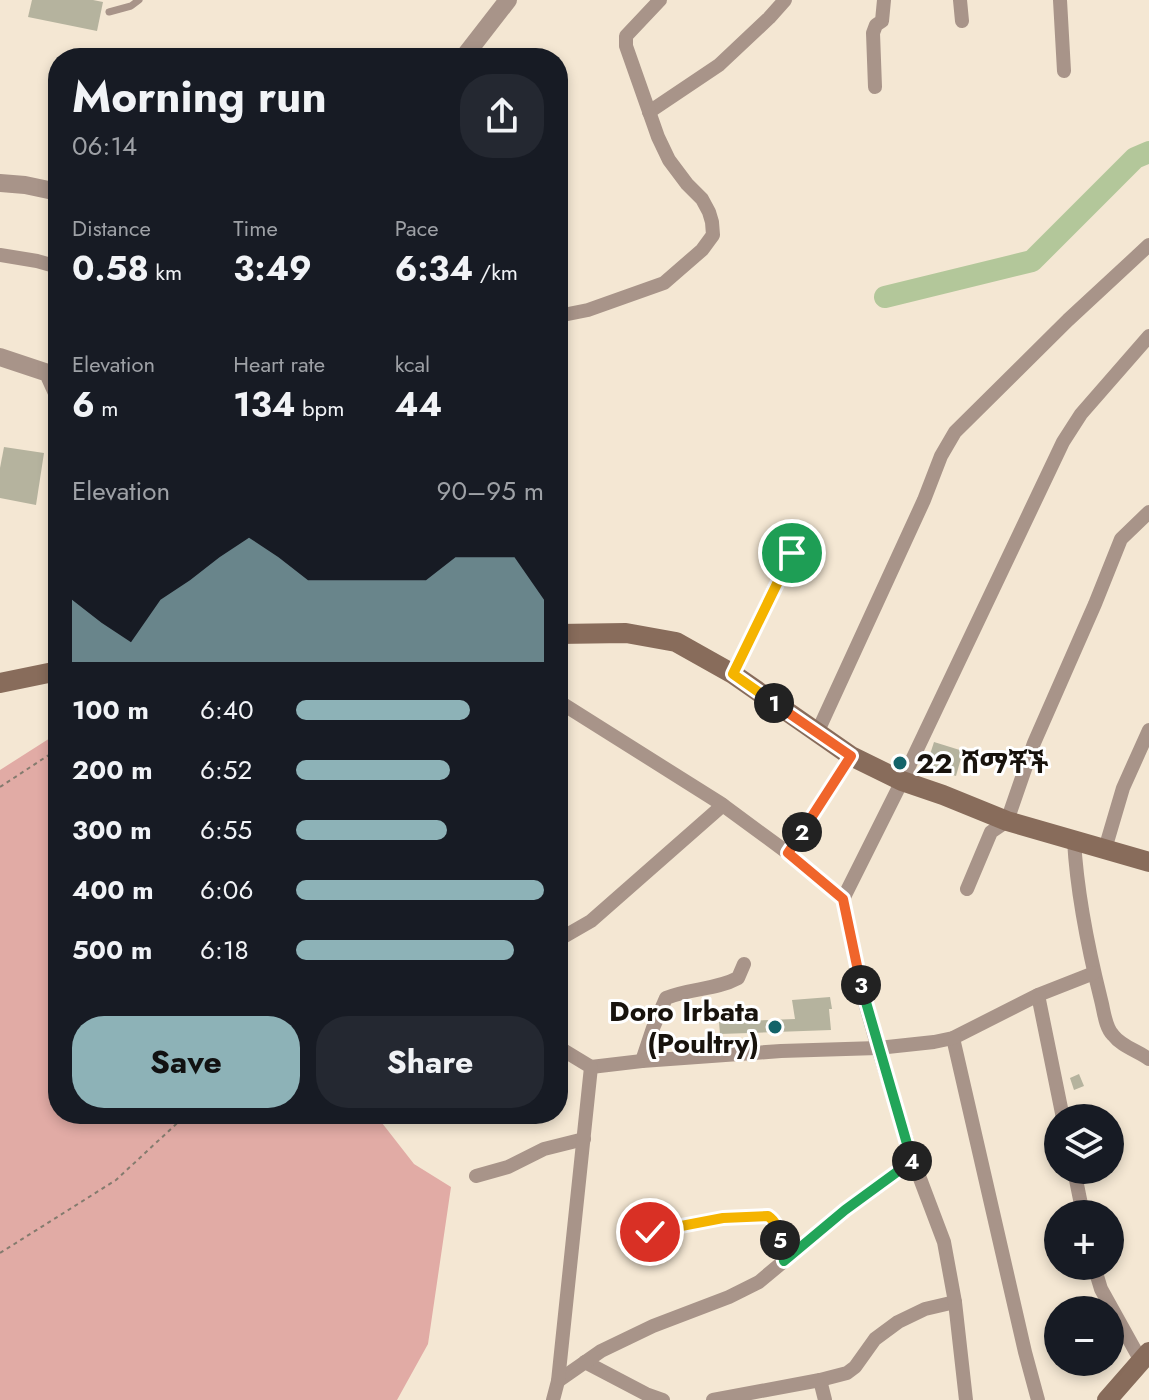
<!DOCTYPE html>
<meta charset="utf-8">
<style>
:root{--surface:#171b24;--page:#242831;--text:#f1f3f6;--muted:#9ea1a6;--accent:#8db2b7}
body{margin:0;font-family:Jost,"Noto Sans Ethiopic",sans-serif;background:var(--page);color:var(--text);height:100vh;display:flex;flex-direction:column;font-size:30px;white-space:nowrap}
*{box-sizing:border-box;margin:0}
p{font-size:26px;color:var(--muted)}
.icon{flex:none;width:44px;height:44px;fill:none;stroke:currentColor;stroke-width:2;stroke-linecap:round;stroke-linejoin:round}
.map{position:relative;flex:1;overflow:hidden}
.drawer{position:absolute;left:48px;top:48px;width:520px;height:1076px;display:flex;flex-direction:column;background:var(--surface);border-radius:32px;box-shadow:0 4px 12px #0003}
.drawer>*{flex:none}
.fabs{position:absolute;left:1044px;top:1104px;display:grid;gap:16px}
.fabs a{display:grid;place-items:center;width:80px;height:80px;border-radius:50%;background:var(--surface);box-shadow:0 4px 12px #0003;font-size:40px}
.pin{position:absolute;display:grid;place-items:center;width:68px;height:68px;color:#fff;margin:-34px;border:4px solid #fff;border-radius:50%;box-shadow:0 2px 8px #0007}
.km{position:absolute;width:40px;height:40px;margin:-20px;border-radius:50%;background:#222;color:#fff;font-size:22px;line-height:40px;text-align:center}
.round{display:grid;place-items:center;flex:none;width:84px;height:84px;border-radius:32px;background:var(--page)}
.summary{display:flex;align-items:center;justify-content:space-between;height:136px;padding:0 24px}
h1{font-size:44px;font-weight:700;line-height:60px}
.figures{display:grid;grid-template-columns:repeat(3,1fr);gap:12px;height:136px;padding:8px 24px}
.figures div{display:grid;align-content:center}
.figures b{font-size:34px;font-weight:700}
.figures small{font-size:22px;font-weight:400}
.figures p{font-size:22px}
.chart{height:224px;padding:16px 24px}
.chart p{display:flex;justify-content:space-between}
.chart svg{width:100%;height:144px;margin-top:8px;fill:var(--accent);opacity:.7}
.primary-button{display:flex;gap:16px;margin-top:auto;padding:16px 24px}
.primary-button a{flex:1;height:92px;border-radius:32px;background:var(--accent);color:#111;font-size:32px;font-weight:700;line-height:92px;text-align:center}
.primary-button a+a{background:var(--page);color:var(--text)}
ul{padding:0 24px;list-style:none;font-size:26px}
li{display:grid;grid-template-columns:128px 96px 1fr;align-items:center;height:60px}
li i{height:20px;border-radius:10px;background:var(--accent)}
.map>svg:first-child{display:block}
.forest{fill:#e1aba5}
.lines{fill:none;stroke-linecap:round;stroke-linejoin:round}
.river{stroke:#b3c79a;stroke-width:22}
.building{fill:#b5b39e}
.path{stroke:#847b6e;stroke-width:2;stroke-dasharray:4 4;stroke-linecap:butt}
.service{stroke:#a89489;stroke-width:7}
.minor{stroke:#a89489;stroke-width:14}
.tertiary{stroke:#a89489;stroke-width:18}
.secondary{stroke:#886c5b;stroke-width:20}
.split-1-casing{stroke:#fff;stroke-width:16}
.split-2-casing{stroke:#fff;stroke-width:16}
.split-3-casing{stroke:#fff;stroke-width:16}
.split-4-casing{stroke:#fff;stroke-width:16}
.split-5-casing{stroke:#fff;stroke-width:16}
.split-6-casing{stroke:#fff;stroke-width:16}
.split-1{stroke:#f5b400;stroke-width:10}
.split-2{stroke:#f0652b;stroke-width:10}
.split-3{stroke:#f0652b;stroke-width:10}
.split-4{stroke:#22a559;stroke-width:10}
.split-5{stroke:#22a559;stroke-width:10}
.split-6{stroke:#f5b400;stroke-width:10}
.poi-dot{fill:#136369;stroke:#fff;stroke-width:3}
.labels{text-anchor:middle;stroke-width:6;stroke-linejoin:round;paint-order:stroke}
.poi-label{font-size:28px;font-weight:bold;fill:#18130d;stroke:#fff;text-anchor:start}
</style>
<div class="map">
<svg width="1149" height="1400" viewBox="0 0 1149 1400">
<rect width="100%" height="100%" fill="#f4e7d3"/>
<path class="forest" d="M58,733V1114H375L414,1164L451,1187L428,1344L397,1400H0V770Z"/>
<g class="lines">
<path class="river" d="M885,297L1032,261L1135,158L1149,152"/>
</g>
<g class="building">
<path d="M32,0H93L103,2L97,31L28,17Z"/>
<path d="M4,447L44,453L36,505L0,498V468Z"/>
<path d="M934,742L963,751L956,776L926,767Z"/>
<path d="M830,997L832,1009H829L831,1030L720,1034L719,1022L795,1019L792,1000Z"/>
<path d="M1079,1074L1084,1086L1074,1090L1070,1078Z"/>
</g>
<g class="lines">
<g class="path">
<path d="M0,787L58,749"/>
<path d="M0,1253L116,1180L187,1114"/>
</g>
<path class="service" d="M109,12L131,6L139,0"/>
<g class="minor">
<path d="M960,0L962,21"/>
<path d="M1060,0L1064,71"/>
<path d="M875,87L873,33L876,25L882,21L884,0"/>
<path d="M649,112L719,65L769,18L785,0"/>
<path d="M0,255L37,261L58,267"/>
<path d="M558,316L588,310L664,283L702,250L713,235L712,222L709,212L702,199L687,184L669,160L658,137L626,46V36L660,0"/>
<path d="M733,674L801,532"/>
<path d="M558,701L720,803L788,853L843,899"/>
<path d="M817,733L924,500L941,456L955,432L1068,320L1149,245"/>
<path d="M1074,840C1077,894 1088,948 1101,1000C1104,1011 1105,1027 1113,1035C1121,1046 1138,1051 1149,1059"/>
<path d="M1105,849L1123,788L1149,730"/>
<path d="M788,853L851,756"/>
<path d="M967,889L991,832L1007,821L1034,743L1095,604L1121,539L1149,512"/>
<path d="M558,940L591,921L723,805"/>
<path d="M1038,995L1063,1118"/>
<path d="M953,1038L1025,1352L1038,1400"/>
<path d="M642,1061L653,1028L666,998C690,988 716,990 738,978L744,964"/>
<path d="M591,1067L642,1061L781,1051L878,1048L934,1042L953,1038L1038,995L1094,973"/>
<path d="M1074,1170L1083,1214"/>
<path d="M476,1176L508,1167L544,1149L584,1139"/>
<path d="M650,1232L723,1218L768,1216C781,1226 781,1246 784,1261"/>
<path d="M1094,1266L1101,1289L1141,1361"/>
<path d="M585,1362L646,1394L663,1400"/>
<path d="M820,1380L825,1400"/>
<path d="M558,1381L601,1351L653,1326L729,1297L759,1282L845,1210L913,1160"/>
<path d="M553,1400L558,1381L591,1067L558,1047"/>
<path d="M713,1400L820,1380L847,1373L855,1367L875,1339L898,1322L925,1309L955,1302"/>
<path d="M966,1400L955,1302L944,1242L913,1160L878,1048L864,999L843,899L902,781L1063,442L1081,414L1149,336"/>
</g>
<g class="tertiary">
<path d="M463,58L508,0"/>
<path d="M0,183L25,185L58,192"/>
<path d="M0,357L48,373L58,395"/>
</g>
<g class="secondary">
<path d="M558,634L626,633L676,642L733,674L851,756L902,781L943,795L1007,821L1149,862"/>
<path d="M0,683L58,671"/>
<path d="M1107,1400L1149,1352"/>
</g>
</g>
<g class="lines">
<defs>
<path id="split-1" d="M774,703L733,674L792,553"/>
<path id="split-2" d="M774,703L851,756L802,832"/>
<path id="split-3" d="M802,832L788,853L843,899L861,985"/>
<path id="split-4" d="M861,985L912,1161"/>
<path id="split-5" d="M780,1240L784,1261L845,1210L912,1161"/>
<path id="split-6" d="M650,1232L723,1218L768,1216C777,1222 778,1230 780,1240"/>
</defs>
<use href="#split-1" class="split-1-casing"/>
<use href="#split-2" class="split-2-casing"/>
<use href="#split-3" class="split-3-casing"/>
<use href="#split-4" class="split-4-casing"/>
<use href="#split-5" class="split-5-casing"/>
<use href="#split-6" class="split-6-casing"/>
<use href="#split-1" class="split-1"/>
<use href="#split-2" class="split-2"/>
<use href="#split-3" class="split-3"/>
<use href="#split-4" class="split-4"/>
<use href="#split-5" class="split-5"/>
<use href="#split-6" class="split-6"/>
</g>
<g class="poi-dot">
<circle cx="900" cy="763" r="8"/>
<circle cx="775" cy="1027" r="8"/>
</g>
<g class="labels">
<g class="poi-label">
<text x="916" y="773">22 ሸማቾች</text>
<text x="759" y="1021" text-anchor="end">Doro Irbata<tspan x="759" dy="32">(Poultry)</tspan></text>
</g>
</g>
</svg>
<div class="fabs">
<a><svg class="icon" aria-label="layers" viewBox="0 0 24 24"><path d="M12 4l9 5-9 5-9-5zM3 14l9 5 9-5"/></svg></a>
<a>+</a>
<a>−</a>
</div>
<div class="pin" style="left:792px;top:553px;background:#1e9e55"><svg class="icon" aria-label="arrive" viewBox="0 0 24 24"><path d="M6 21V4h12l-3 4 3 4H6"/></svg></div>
<div class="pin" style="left:650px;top:1232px;background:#d93025"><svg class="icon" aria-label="check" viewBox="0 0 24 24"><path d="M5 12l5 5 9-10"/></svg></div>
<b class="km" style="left:774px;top:703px">1</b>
<b class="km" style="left:802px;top:832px">2</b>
<b class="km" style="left:861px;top:985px">3</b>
<b class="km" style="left:912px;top:1161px">4</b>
<b class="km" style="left:780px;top:1240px">5</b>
<section class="drawer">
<div class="summary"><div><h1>Morning run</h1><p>06:14</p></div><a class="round"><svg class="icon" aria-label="share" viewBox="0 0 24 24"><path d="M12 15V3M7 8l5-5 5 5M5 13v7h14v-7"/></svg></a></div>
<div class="figures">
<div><p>Distance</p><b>0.58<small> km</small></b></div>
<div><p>Time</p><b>3:49</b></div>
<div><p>Pace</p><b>6:34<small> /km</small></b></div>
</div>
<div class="figures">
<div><p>Elevation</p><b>6<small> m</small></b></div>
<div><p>Heart rate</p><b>134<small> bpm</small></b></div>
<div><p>kcal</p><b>44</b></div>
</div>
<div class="chart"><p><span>Elevation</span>90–95 m</p>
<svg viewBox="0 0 160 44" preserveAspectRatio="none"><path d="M0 44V25L10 32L20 38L30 25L40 19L50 12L60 6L70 12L80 19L90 19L100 19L110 19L120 19L130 12L140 12L150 12L160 25V44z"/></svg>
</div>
<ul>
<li><b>100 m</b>6:40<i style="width:70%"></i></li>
<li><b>200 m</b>6:52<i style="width:62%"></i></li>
<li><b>300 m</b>6:55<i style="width:61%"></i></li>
<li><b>400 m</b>6:06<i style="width:100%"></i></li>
<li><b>500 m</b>6:18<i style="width:88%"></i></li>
</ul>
<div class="primary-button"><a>Save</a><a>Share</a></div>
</section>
</div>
